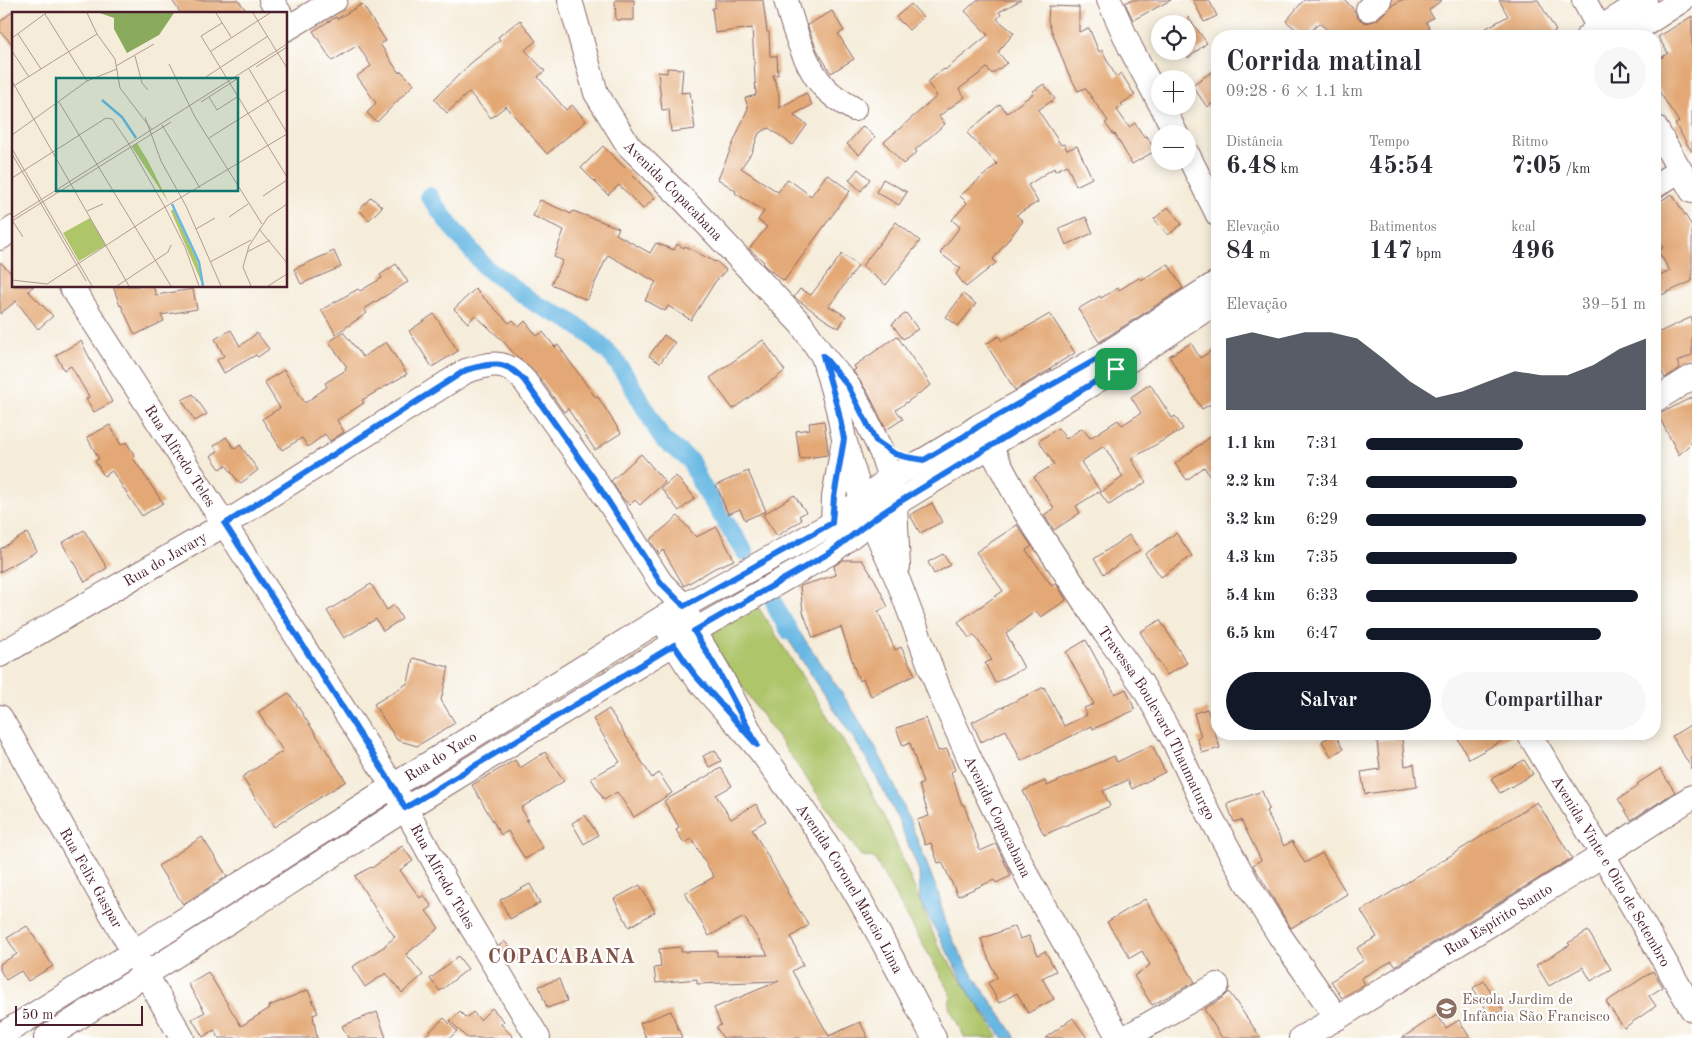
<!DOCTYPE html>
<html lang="pt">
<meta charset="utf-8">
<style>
:root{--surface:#fff;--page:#f7f7f7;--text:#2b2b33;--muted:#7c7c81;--accent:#111827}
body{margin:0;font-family:"Old Standard TT",serif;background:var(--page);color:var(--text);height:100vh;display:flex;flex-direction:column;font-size:19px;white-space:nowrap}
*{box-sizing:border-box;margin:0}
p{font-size:16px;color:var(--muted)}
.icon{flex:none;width:28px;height:28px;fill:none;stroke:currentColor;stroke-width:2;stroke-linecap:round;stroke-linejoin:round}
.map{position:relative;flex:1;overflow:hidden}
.sheet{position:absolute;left:1211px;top:30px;width:450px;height:710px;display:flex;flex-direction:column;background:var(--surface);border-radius:20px;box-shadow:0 2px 12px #0003}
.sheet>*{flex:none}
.buttons{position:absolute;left:1151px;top:15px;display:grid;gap:10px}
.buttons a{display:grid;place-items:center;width:45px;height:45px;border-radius:50%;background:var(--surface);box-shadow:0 2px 12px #0003;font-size:25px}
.scale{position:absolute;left:15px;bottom:12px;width:128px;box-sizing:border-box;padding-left:5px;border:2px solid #4a1f2b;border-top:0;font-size:14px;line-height:18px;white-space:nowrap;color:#4a1f2b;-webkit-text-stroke:4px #fff;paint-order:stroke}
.pin{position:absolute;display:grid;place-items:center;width:42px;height:42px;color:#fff;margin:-21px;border-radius:10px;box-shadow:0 2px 8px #0006}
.round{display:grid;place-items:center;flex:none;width:52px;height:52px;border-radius:26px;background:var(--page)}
.overview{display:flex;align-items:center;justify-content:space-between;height:85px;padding:0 15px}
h1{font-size:28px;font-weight:600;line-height:38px}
.figures{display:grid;grid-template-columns:repeat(3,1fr);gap:8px;height:85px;padding:5px 15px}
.figures div{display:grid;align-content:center}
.figures b{font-size:25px;font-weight:600}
.figures small{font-size:14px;font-weight:400}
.figures p{font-size:14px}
.chart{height:140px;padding:10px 15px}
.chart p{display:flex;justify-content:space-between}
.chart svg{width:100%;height:90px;margin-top:5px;fill:var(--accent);opacity:.7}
.action{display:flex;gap:10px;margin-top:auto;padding:10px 15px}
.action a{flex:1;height:58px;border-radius:30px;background:var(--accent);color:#fff;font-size:20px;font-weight:600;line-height:58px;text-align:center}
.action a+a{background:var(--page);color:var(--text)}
ul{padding:0 15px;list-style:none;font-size:16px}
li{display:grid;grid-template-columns:80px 60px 1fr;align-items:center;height:38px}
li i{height:12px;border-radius:6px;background:var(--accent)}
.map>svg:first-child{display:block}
.green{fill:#aec56a;stroke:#7c724a}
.water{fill:#68b8e3;stroke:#596c87}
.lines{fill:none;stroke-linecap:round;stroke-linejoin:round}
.canal{stroke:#68b8e3;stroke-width:18}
.building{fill:#e3a874}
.minor-casing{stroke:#866768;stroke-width:26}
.minor{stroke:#fff;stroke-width:24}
.route-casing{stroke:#fff;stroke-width:10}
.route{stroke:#1a73e8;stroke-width:6}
.labels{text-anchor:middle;stroke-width:4.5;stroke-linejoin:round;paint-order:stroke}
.street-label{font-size:15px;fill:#4a1f2b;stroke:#fff}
.education-label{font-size:15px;fill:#785e54;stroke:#fff;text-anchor:start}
.district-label{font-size:20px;font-weight:bold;letter-spacing:1px;fill:#804f45;stroke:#fff}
.inset-river{fill:none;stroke:#68b8e3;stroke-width:2.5}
.inset-road{fill:none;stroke:#b19a93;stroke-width:1}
.view{fill:#0f766e;fill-opacity:0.15;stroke:#0f766e;stroke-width:2.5}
.inset-edge{fill:none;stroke:#4a1f2b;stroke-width:2.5}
</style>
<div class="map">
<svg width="1692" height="1038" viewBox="0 0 1692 1038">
<rect width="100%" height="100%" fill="#fff"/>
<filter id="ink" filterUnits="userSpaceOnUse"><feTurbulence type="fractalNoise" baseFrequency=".02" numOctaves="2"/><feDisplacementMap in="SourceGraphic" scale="10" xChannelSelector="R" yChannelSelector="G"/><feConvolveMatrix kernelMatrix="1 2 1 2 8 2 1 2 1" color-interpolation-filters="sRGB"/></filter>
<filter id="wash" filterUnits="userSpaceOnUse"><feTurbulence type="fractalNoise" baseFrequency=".0096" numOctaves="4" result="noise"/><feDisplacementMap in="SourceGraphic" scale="20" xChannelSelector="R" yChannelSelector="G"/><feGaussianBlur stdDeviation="1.12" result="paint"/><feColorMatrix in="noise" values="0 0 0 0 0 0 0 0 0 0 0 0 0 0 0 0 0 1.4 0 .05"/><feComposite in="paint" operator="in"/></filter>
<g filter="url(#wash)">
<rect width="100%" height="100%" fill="#f5ecd9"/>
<path class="green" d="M755,602L859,766L890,829L938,945L999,1038H965L949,1007L951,994L874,858L861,856L705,634Z"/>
<path class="water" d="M784,610C815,655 848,699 875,747C901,794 919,845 939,895C948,951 987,992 1016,1038H1003L971,996L920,901L919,871L897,817L867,759L772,615Z"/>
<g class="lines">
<g class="canal">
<path d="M429,196L449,224L486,268L536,304L567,319L591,336L613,357L628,379L663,440L690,460L701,484L745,552"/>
<path d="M773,599L778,612L790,632"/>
</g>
</g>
<g id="blocks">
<g class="building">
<path d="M172,0H238L249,14H181Z"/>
<path d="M615,0H634V20H616Z"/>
<path d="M715,0H763L767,32H769L770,56H777L778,75H773L779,95V108L806,93L812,105L793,115L807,125L793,145L769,128L759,133L752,152L741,168L778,192L788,179L811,196L827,174L850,191L784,281L767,268L763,264L764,262L749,249L767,227L758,220L764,211L735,193L736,191L718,179L748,108L745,98L756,95L752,28L715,33L712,8H715Z"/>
<path d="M977,0H1021L999,12L1001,15L997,19L1014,33L998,52L1007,63L992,74L987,68L959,89L965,97L939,116L945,124L915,150L917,152L903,164L884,142L937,96L927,82L944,69L945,70L988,35L965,11Z"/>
<path d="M1131,0H1171L1133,20L1125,3Z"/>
<path d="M1193,0H1209L1217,16L1204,22Z"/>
<path d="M1304,0H1345L1354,10L1358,18L1366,23L1377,20L1391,6L1401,0H1442L1429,10L1433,18L1426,22L1431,31L1422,36H1335L1319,23L1307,36H1304L1286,21Z"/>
<path d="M1499,0H1538L1556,31L1545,36H1472L1508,16Z"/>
<path d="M362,4L386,41L380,44L399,73L401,71L414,84L377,122L367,113L376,103L357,76L371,66L358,45L332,61L313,31L336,17L337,19Z"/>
<path d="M911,4L923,17L909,30L896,17Z"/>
<path d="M1049,6L1079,7V32L1089,28L1099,52L1102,50L1116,77L1121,73L1135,95L1121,104L1123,106L1117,110L1129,127L1135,123L1144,137L1147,136L1155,151L1132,164L1115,134L1114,135L1105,123L1108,121L1085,88L1078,91L1067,71L1048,21Z"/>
<path d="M14,10V46L0,31V22Z"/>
<path d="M832,11L844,31L838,34L854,59L831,73L817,50L807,25Z"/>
<path d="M1692,16V152L1675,124L1679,122L1655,85V62L1668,53L1658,37Z"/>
<path d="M1188,17L1207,43L1188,58Z"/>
<path d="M520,20L536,41L525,50L545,71L538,77L566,110L572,105L586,121L547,154L506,106L491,118L469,92L447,113L434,99L471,63L500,40L498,37Z"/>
<path d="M667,68L683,69L681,93L690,92L695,129L671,132L669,109L662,110L658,72L667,73Z"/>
<path d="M1218,68V100L1207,107L1192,85Z"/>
<path d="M1044,84L1055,99L1038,110L1061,145L1064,144L1067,150L1077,146L1092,178L1076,186L1067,165L1055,171L1054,168L1028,185L1038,202L1016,215L1023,221L993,259L996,263L966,287L956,274L961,269L940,253L960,227L952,220L967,203L960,196L997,164L967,133L1000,104L1007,113L1034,93L1033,91Z"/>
<path d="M863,126L875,137L859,155L847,144Z"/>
<path d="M603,146L655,198L643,209L619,185L608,195L581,168Z"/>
<path d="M858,169L870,179L861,191L849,180Z"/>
<path d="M883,179L907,192L899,205L876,192Z"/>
<path d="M1672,194L1692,226V281L1655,298V278L1670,271L1658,251L1663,248L1655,234V204Z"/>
<path d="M371,197L382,207L369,220L359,210Z"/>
<path d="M540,200L571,214L573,211L619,228L616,234L650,253L656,243L674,250L677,244L684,248L685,246L715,262L716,261L726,270L715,282L691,320L668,306L665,311L645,300L656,282L608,255L587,300L551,284L563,261L554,257L564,230L533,216Z"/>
<path d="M1168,207L1182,224L1168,235L1154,219Z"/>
<path d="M1086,217L1093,233L1066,245L1059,228Z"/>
<path d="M896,222L920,241L886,285L862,266Z"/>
<path d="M334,251L341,267L301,284L294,269Z"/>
<path d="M842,254L858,266L829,306L846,316L839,328L824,319L794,297L800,289L811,295Z"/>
<path d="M0,262L14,276V286H34L28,291L53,316L38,329L16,301L0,314Z"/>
<path d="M396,264L408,282L364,309L367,313L336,334L321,310L358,289L360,291L382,278L380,275Z"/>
<path d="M1168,264L1183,288L1099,342L1078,309L1100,296L1101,298L1118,288L1119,290L1139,278L1141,280Z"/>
<path d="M113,286H153L156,295L193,289L197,309L161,315L164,321L135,335L121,305L120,306Z"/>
<path d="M475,289L509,323L513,320L519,327L525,321L537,336L543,332L555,347L558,345L596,398L598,397L621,433L595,450L568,409L564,412L534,370L515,355L503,341L475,315L468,323L454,309Z"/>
<path d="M963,294L976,304L958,326L946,317Z"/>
<path d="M906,313L918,329L903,339L892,324Z"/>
<path d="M434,314L458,351L432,367L409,331Z"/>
<path d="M1050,314L1075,353L1050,368L1051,369L1015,390L986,344L999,336L1002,341Z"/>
<path d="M1692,317V355L1677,362L1680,368L1665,378L1655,359V334Z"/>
<path d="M231,330L240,346L257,333L269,349L258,357L256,355L224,373L217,360L224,356L215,339Z"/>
<path d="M343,332L363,357L386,342L407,374L362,400L364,403L337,420L344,432L330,441L325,434L308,447L302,438L282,450L262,419L280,408L264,382L284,370L305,403L327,387L325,383L346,370L345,368L347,367L329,342Z"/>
<path d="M664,335L675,343L660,363L649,356Z"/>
<path d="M897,336L931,385L896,410L903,419L886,430L869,394L853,371L856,369L854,366Z"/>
<path d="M763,340L785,371L733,409L710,378Z"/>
<path d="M81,341L112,402L94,412L86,399L89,397L71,366L64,370L56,355Z"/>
<path d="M1191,343L1200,358L1218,347V400L1202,409L1169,356Z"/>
<path d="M1150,384L1172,418L1175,416L1183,429L1131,459L1146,482L1133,491L1132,490L1109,505L1100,493L1123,477L1104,446L1081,462L1100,491L1076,506L1080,513L1054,530L1044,515L1054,508L1034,477L1054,464L1039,441L1058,428L1066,439L1082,428L1090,438L1118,420L1122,425L1141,413L1131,397Z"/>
<path d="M193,394L207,414L195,421L182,400Z"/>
<path d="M1692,397V442L1679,455L1658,415Z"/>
<path d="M824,421L828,450L827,455L800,459L796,431L810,429L809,423Z"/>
<path d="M110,425L121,445L126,442L135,456L133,458L163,503L142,516L112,471L104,476L95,461L99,459L87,437Z"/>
<path d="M1218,431V488L1204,467L1187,480L1175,464Z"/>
<path d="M226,437L235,449L240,445L258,470L240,484L226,465L220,469L211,456L218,451L214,446Z"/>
<path d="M641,454L665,482L640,505L635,500L630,505L624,500L611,481Z"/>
<path d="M748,471L766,511L745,520L740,509L728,514L716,485Z"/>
<path d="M676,476L695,498L679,511L661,488Z"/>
<path d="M794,495L806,512L799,516L802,520L777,536L763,515Z"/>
<path d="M932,503L942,522L920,533L910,515Z"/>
<path d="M678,516L696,537L717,527L734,560L715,568L684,586L663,550L659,554L650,540Z"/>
<path d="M1017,525L1032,546L1026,550L1052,586L1056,583L1066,600L1041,617L1036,611L1006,633L1024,668L995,683L985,663L992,660L974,635L969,638L958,622L1003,591L976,552Z"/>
<path d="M84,530L107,568L85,582L62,543Z"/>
<path d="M27,533L37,551L0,572V549Z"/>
<path d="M1176,533L1192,556L1161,577L1145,554Z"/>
<path d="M1129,535L1140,550L1104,574L1094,559Z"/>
<path d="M943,554L950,565L934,574L928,562Z"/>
<path d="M843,560H862L875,580L888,607L878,611L895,650L901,647L915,675L871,696L863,679L859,681L841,627L813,638L803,612L800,586L836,575L834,566Z"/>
<path d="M371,584L387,610L394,605L402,619L383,631L376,619L344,638L327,611Z"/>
<path d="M1160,620L1187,663L1167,675L1140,632Z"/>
<path d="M1086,640L1115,694L1126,689L1135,710L1093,729L1092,726L1021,761L1006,730L981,742L972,722L1044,687L1064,726L1087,715L1084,708L1094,704L1066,652Z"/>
<path d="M413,658L449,667L441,700L455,723L417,746L397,740L374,704L408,683Z"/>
<path d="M289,693L346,781L274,827L242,777L283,751L258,712Z"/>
<path d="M609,709L652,778L659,773L672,793L634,817L617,792L604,800L591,778L620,762L593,719Z"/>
<path d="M1207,709L1220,748L1202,753L1197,738L1201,737L1194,713Z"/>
<path d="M926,718L938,751L947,749L955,770L951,772L962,805H964L980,851L996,844L1011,876L996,883L994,880L958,896L942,862L938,863L931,843L925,845L917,820L929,816L919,785L923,783L910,743L903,746L896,728Z"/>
<path d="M1692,724V769L1672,736Z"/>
<path d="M1335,734L1343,749L1331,756L1322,741Z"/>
<path d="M1455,734H1514L1469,759Z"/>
<path d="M1402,738L1405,766L1414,764L1417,787L1365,794L1361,772L1380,769L1377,741Z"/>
<path d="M1152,745L1165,772L1132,789L1128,780L1103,791L1110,806L1044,835L1023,791L1045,781L1047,786L1114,756L1117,762Z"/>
<path d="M715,750L721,761L709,767L703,756Z"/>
<path d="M545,752L564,781L521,808L528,820H526L543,848L525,859L508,831L501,835L472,785L515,760L520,768Z"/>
<path d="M1524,760L1533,774L1500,793L1491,779Z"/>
<path d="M721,768L732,786L716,795L731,819L756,804L766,821L752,829L788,891L787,892L809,925L791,937L803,965L792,971L829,1036L860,1022L868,1038H723L716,1027L721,1025L714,1008L779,981L697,984V979L656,983L654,968L661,967L659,949L681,947V952L717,951V956L768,955L744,917L709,936L685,893L714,877L692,839L684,843L676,830L679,827L664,801Z"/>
<path d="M1660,769L1675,792L1631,820L1618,799L1639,786L1637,784Z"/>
<path d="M1262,791L1269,809L1266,811L1284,846L1292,841L1305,863L1322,853L1347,894L1291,928L1253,865L1261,860L1241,820L1234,822L1227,804Z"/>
<path d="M1537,802L1572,858L1395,966L1392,961L1361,978L1365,984L1342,998L1331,981L1364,960L1357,948L1377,937L1361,911Z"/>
<path d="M585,815L598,835L584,844L572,823Z"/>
<path d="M202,837L227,876L183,904L158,866Z"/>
<path d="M402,846L413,861L400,870L420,898L424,895L432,907L426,911L439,928L406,954L423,975L402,993L386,973L365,987L352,967L385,946V945L395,937L376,910L355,876L371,867L372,868Z"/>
<path d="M530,884L540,903L510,919L500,900Z"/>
<path d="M640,885L655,912L629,927L614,899Z"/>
<path d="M1145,899L1195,982L1152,1005L1134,976L1150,965L1142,951L1130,958L1107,922Z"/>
<path d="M27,926L53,966L28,981L21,971L6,980L0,970V964L17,954L7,938Z"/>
<path d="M1015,926L1020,939L1029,936L1038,955L1045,951L1056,971L1042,978L1054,999L1028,1013L1017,993L999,1003L988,983L997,978L987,955L981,939Z"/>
<path d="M1588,931L1611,969L1591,981L1583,967L1549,986L1536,965L1570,945L1568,943Z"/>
<path d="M504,941L521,958L511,966L499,946Z"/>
<path d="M458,956L468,969L440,991L430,979Z"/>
<path d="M1653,971L1663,987L1649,996L1656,1006L1624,1028L1606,1002Z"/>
<path d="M208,972L241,1026L270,1008L269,1006L308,990L318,1013L313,1015L317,1038H219L214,1030L203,1037L192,1019L205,1012L188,984Z"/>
<path d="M559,979L567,1001L547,1008L539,986Z"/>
<path d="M1484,981L1503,1010L1491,1017L1473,988Z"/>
<path d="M1229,992L1261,1038H1222L1204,1009L1224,997Z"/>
<path d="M492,1008L504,1021L501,1024L514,1038H467L450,1021L460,1012L466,1018L473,1012L480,1020Z"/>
<path d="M671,1011L682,1038H646L640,1023Z"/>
<path d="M377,1012L386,1038H348L342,1026Z"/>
<path d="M1437,1015L1446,1028L1459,1020L1470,1038H1402Z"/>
<path d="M444,1018L457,1031L450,1038H423Z"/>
<path d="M1073,1018L1087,1038H1045Z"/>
</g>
</g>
</g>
<g filter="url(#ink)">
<use href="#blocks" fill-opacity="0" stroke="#866768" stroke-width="1"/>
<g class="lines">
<defs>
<g id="minor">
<path d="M271,0L280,14"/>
<path id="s1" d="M570,0L596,93L628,145L686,202L801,324L823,356L848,386L857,401L881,451L890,478L895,504L898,567"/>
<path d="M786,0C793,27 804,64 823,86C831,95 843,103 854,109"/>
<path d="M1109,0L1131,49L1160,103"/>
<path d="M1584,0L1603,36"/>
<path d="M1368,9L1379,0"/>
<path d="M286,29L335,0"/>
<path d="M1588,36L1645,0"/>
<path d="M1627,36L1682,0"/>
<path d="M1162,106L1176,134"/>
<path d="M1655,127L1692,191"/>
<path d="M1188,155L1218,215"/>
<path d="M1655,186L1680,170"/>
<path d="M0,238L14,228"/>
<path id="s2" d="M71,286L393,786L452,894L538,1038"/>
<path id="s3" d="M823,356L838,409L844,439L862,500L899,583L939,690L972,764L1030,882L1119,1038"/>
<path d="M1655,400L1692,377"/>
<path id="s4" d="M982,432L1024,510L1105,633L1141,683L1173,739L1201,799L1247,883L1280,936L1337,1018"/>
<path d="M833,523L834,497L843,446"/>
<path id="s5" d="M669,631C689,682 737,717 768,761C787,788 807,814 825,842C865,905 899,972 934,1038"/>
<path id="s6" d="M0,655L225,524L466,371C492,363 505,359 524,380L594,479L661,583L684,606L694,631L718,671L757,745"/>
<path id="s7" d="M0,717L182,1038"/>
<path id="s8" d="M1529,734L1603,855L1692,1009"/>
<path id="s9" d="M0,1036L134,952L393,786L664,617L833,523L890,478L926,459L966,435L979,426L1106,354L1218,282"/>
<path d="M46,1038L405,809L694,631L831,552L872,520L895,504L1116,369L1218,301"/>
<path d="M1125,1038L1217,985"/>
<path id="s10" d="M1301,1038L1337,1018L1603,855L1692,797"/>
</g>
</defs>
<use href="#minor" class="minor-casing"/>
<use href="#minor" class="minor"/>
</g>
</g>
<g class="lines" filter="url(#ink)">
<defs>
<path id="route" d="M1106,354L1116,369L896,504L872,520L831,552L694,631L718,671L757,745L694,674L674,645L405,808L393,786L225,524L466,370C492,363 505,359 524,380L594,479L661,583L684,606L832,523L834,497L844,439L838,409L823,356L848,386L876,441L895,454L906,457L924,460L966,435L979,426Z"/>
</defs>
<use href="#route" class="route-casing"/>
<use href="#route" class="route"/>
</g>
<defs>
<symbol id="school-disc" viewBox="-11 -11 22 22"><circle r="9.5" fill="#8d6e63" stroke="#fff"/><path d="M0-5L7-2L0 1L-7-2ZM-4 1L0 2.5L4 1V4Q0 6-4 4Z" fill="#fff"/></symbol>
</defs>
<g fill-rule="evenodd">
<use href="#school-disc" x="1434" y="996" width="25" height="25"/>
</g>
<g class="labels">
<g class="street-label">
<text dy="5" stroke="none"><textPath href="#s1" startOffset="222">Avenida Copacabana</textPath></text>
<text dy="5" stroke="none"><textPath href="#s2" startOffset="202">Rua Alfredo Teles</textPath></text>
<text dy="5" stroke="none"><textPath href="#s6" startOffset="191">Rua do Javary</textPath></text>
<text dy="5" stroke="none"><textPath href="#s4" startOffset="340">Travessa Boulevard Thaumaturgo</textPath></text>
<text dy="5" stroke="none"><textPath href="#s9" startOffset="522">Rua do Yaco</textPath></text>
<text dy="5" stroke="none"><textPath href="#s3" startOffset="494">Avenida Copacabana</textPath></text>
<text dy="5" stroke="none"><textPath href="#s8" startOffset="160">Avenida Vinte e Oito de Setembro</textPath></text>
<text dy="5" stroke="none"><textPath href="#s2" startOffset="698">Rua Alfredo Teles</textPath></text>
<text dy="5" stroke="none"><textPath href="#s7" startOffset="185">Rua Felix Gaspar</textPath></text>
<text dy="5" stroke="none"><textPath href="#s5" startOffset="316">Avenida Coronel Mancio Lima</textPath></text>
<text dy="5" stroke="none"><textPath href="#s10" startOffset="230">Rua Espírito Santo</textPath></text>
</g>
<g class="education-label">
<text x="1462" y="1004">Escola Jardim de<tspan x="1462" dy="17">Infância São Francisco</tspan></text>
</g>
<g class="district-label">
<text x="562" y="963">COPACABANA</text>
</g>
</g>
<g transform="translate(12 12)">
<rect width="275" height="275" fill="#f5ecd9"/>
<path d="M125,131L136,149L157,191L120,135ZM161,197L185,248L191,274L159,199ZM78,206L94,233L67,249L51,221Z" fill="#aec56a"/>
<path d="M88,1H162L147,23L115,41L102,17V6Z" fill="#8aaa5e"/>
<path class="inset-river" d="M90,88L110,105L124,126M160,192L187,250L191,274"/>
<path class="inset-road" d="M75,1L85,22L103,47L108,76L140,118M204,1L219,25M241,1L275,56M33,2L75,69M210,11L189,24L275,165M6,22L29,57M0,26L34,1M0,39L17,65M199,39L258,1M123,44L130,71L136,78M157,52L183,105L250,212M104,54L142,32M244,55L275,35M237,57L275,121M191,67L256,24M0,69L117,274M0,75L85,22M197,85L205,98L225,85M47,90L159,274M189,90L228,65M133,105L149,149L174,194L209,274M150,113L188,176M0,123L75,69L105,57M197,126L275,77M115,129L153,195L275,122M0,137L80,274M0,142L74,269M0,166L94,106L100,107L115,129M251,184L275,168M75,199L91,192M217,205L236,192M0,206L275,32M0,208L11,225M0,209L159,110M184,217L203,206M247,217L275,251M235,240L258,228M198,250L239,228M0,268L35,272L153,195L173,235L187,274M105,274L156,240L159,233M239,274L231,255L237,234L256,205L275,192M256,274L275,262"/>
<path class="view" d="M44,66H226V179H44Z"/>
<rect width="275" height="275" class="inset-edge"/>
</g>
</svg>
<div class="buttons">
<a><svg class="icon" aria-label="locate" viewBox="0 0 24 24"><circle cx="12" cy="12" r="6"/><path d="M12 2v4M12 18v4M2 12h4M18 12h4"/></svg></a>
<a>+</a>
<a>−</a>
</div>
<div class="scale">50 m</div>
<div class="pin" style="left:1116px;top:369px;background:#1e9e55"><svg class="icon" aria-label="arrive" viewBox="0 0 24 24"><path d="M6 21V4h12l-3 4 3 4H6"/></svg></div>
<section class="sheet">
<div class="overview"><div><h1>Corrida matinal</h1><p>09:28 · 6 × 1.1 km</p></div><a class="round"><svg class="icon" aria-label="share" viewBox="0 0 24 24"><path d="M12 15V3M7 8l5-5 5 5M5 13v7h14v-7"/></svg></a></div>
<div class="figures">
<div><p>Distância</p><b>6.48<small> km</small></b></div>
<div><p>Tempo</p><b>45:54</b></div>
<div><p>Ritmo</p><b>7:05<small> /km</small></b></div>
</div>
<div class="figures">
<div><p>Elevação</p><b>84<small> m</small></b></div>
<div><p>Batimentos</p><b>147<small> bpm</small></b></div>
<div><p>kcal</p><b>496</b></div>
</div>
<div class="chart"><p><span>Elevação</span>39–51 m</p>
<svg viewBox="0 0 160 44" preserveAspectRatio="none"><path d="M0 44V9L10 6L20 9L30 6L40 6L50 9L60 19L70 30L80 38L90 35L100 30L110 25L120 27L130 27L140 22L150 14L160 9V44z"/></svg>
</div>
<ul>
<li><b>1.1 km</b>7:31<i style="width:56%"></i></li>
<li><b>2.2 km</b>7:34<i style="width:54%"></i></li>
<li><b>3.2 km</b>6:29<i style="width:100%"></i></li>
<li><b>4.3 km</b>7:35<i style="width:54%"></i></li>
<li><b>5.4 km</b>6:33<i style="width:97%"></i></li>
<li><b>6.5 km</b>6:47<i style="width:84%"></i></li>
</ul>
<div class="action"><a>Salvar</a><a>Compartilhar</a></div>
</section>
</div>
